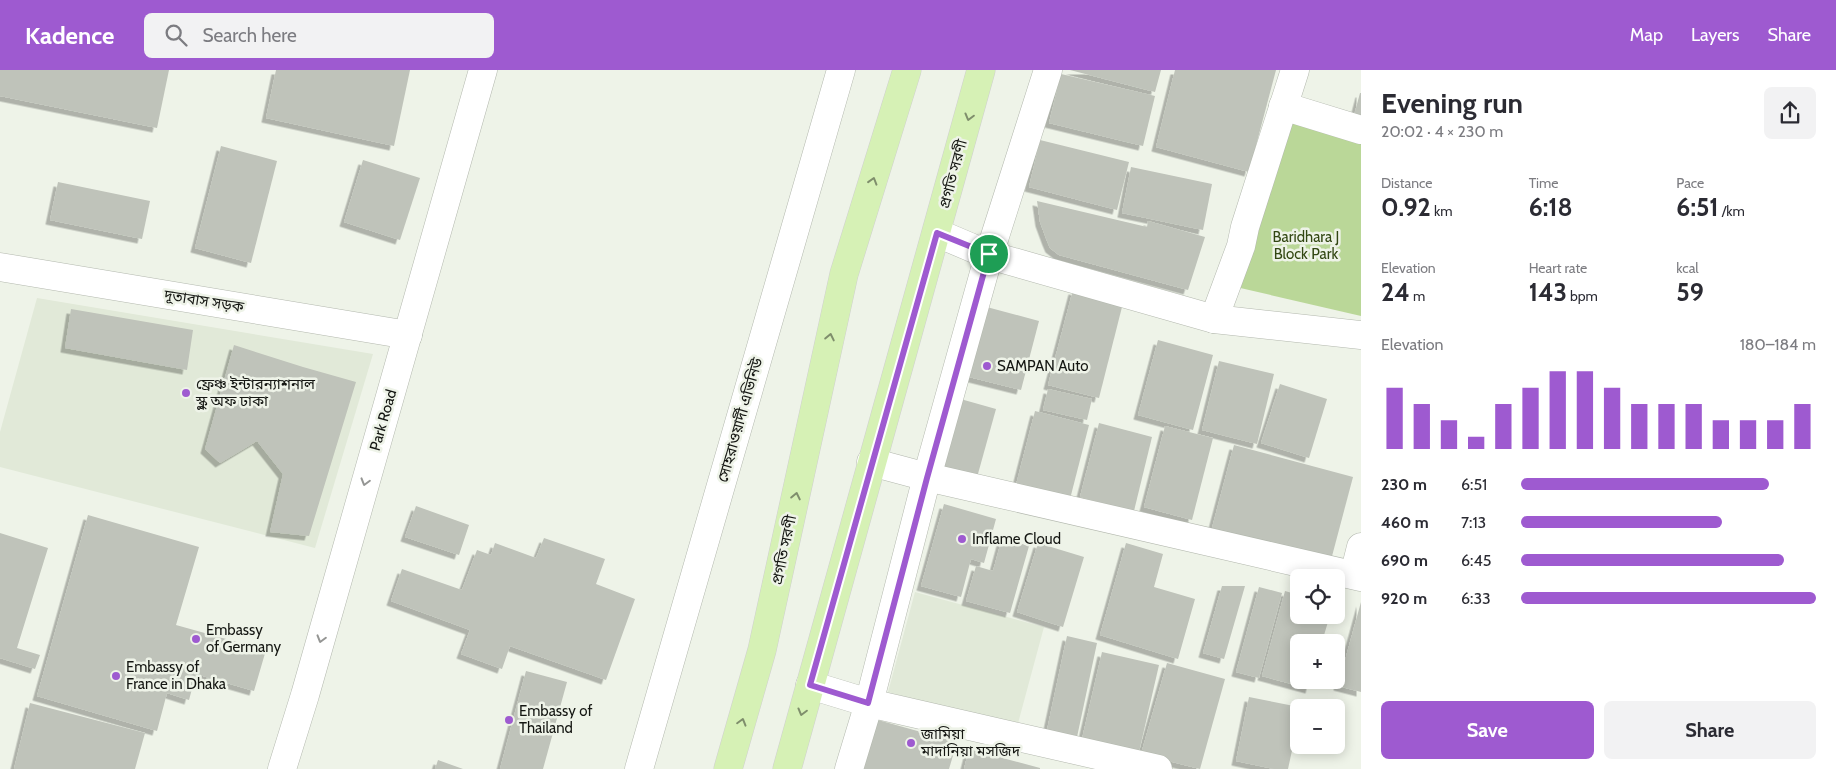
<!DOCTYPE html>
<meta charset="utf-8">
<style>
:root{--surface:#fff;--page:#f2f2f3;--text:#2b2b33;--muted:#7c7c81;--accent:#9e5ad0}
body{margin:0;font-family:Cabin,"Noto Sans Bengali",sans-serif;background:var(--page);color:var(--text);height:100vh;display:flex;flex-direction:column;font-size:19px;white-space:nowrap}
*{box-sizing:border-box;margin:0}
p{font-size:16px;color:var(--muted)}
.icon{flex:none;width:28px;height:28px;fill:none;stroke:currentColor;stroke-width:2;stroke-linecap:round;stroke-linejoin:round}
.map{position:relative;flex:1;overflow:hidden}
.panel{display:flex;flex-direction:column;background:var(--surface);width:475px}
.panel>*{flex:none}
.fabs{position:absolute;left:1290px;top:499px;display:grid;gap:10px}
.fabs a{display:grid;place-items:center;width:55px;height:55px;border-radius:8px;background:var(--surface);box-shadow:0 2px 12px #0003;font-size:25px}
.pin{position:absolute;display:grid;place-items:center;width:42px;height:42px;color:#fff;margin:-21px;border:2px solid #fff;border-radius:50%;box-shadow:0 1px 5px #0007}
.round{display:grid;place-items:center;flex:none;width:52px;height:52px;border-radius:8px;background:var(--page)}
.summary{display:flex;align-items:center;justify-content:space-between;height:85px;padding:0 20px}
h1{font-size:28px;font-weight:700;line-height:38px}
.figures{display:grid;grid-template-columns:repeat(3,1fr);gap:8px;height:85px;padding:5px 20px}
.figures div{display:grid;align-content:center}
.figures b{font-size:25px;font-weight:700}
.figures small{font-size:14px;font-weight:400}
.figures p{font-size:14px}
.chart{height:140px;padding:10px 20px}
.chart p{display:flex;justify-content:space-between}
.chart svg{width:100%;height:90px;margin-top:5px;stroke:var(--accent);stroke-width:6}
.action{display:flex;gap:10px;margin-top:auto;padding:10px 20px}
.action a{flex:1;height:58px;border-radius:8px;background:var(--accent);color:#fff;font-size:20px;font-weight:700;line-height:58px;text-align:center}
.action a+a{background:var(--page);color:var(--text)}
ul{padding:0 20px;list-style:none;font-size:16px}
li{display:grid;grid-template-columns:80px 60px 1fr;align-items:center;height:38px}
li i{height:12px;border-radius:6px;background:var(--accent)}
header{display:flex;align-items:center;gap:30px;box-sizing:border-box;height:70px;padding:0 25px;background:var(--accent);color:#fff}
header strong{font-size:24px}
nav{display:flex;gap:28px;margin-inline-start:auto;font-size:18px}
.search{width:350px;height:45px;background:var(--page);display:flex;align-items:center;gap:12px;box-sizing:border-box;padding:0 18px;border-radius:8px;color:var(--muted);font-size:19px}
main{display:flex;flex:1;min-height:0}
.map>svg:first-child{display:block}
.built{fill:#e1e9d8}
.green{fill:#bad798}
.building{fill:#bfc3ba;filter:url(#shadow)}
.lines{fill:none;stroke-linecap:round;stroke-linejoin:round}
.street-casing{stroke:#b3b8ae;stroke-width:29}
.primary-casing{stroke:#d0d0d0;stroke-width:29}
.street{stroke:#fff;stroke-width:28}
.primary{stroke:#d6f1b5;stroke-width:28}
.oneway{stroke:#7f8e6c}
.oneway2{stroke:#959694}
.route-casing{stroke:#fff;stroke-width:10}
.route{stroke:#9e5ad0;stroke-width:6}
.poi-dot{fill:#9e5ad0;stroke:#eef3e8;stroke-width:2}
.labels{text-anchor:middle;stroke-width:5;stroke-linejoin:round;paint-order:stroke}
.street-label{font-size:15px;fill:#141612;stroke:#eef3e8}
.park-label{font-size:15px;fill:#324712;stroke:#eef3e8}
.poi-label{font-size:15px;fill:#141612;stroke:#eef3e8;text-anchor:start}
</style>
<header>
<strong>Kadence</strong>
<div class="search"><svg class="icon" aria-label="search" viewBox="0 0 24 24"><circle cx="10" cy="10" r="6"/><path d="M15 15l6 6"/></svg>Search here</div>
<nav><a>Map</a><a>Layers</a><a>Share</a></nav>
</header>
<main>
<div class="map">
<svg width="1361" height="699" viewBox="0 0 1361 699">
<defs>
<filter id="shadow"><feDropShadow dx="-4.5" dy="4.5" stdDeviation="0" flood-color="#0004"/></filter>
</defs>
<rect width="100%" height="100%" fill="#eef3e8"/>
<g class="built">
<path d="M37,228L373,284L315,478L0,397V362Z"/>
<path d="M915,522L1044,557L1017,657L888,622Z"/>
</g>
<path class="green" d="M1284,45L1361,68V246L1236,217Z"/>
<g class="building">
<path d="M0,0H169L157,58L0,26Z"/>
<path d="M276,0H410L394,76L266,48Z"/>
<path d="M1070,0H1161L1155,22Z"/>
<path d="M1175,0H1276L1249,102L1156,77Z"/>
<path d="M1061,4L1155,26L1143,76L1049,53Z"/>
<path d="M1360,23H1361V55L1352,53Z"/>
<path d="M1040,70L1129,92L1117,140L1029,117Z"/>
<path d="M221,76L277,91L251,193L195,178Z"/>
<path d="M363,90L420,108L400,170L344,152Z"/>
<path d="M1131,97L1212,114L1203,160L1122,143Z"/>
<path d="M58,112L150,131L142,169L50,150Z"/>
<path d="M1037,131L1147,157L1148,151L1205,167L1188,220L1059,185L1050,178L1047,171L1040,152Z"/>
<path d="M1073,220L1123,233L1099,328L1048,315Z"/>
<path d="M983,236L1039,251L1021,320L965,306Z"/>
<path d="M71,239L193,260L187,300L65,278Z"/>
<path d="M1158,270L1213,285L1193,360L1138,345Z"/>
<path d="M234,275L303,297L356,312L309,466L270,462L283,404L257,371L220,393L205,379Z"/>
<path d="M1219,291L1274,304L1257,374L1202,360Z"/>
<path d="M1280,314L1327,329L1309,388L1261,373Z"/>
<path d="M1048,319L1092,329L1087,350L1043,340Z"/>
<path d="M957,328L996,339L976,411L937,400Z"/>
<path d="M1035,341L1089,355L1070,429L1016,415Z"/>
<path d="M1099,353L1152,367L1134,441L1080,427Z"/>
<path d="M1165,356L1213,368L1192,450L1144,437Z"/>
<path d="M1234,375L1353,407L1331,490L1212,458Z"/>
<path d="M944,434L996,449L984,493L971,489L961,527L921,516Z"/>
<path d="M416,436L469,455L459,485L405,467Z"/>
<path d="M88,445L199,477L176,555L266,580L254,621L196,604L189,630L167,623L157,661L37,626Z"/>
<path d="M0,463L48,478L17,578L40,585L35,599L0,588Z"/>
<path d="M544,468L605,489L596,514L635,529L606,610L510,576L502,599L461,584L470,560L391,531L402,499L462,520L477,480L491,485L495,473L536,488Z"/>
<path d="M1002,468L1029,476L1010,543L966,531L976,496L993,501Z"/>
<path d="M1038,473L1084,487L1063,557L1017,542Z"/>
<path d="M1126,473L1163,484L1154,517L1195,529L1178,589L1100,565Z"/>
<path d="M1222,516H1245L1224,589L1203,583Z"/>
<path d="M1259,517L1282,523L1259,608L1236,602Z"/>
<path d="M1285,521L1299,525V545H1330L1322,572H1299V610H1312L1310,619L1262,606Z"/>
<path d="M1361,532V622L1338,616Z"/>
<path d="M1067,566L1097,573L1077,667L1047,660Z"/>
<path d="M1102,582L1159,595L1139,682L1082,669Z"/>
<path d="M1167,593L1225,609L1200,699L1141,684Z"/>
<path d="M526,601L567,612L543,699H500Z"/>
<path d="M1249,627L1299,637V648L1288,699H1274L1236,691Z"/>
<path d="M30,633L145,663L135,699H14Z"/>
<path d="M878,650L957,672L949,699H864Z"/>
<path d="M969,679L1040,698V699H964Z"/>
<path d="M438,690L463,699H435Z"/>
</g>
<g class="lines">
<defs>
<g id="street">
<path d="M1283,36L1361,60"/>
<path d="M937,163L989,185L1214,249L1361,265"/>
<path d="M0,197L408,265"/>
<path d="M1214,249L1241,176L1245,157L1295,0"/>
<path d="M871,392L927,407L1361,507"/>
<path d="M1354,505L1361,477"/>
<path d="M810,615L869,633L1158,699"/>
<path d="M282,699L305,625L483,0"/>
<path d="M639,699L841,0"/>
<path d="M849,699L869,633L927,407L989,185L1048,0"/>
</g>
<g id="primary">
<path d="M728,699L762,580L844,204L907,0"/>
<path d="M787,699C850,465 918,234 981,0"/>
</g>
</defs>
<use href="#street" class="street-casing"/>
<use href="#primary" class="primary-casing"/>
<use href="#street" class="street"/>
<use href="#primary" class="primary"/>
</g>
<defs><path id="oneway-chevron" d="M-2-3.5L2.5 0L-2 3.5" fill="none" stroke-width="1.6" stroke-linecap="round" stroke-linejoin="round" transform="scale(1.25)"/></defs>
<g class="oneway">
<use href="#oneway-chevron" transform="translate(969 47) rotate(105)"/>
<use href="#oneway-chevron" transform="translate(873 111) rotate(-73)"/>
<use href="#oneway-chevron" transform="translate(830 267) rotate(-78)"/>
<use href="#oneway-chevron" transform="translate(796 426) rotate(-78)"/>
<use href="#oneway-chevron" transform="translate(802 642) rotate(105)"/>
<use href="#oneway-chevron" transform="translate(742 652) rotate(-74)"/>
</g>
<g class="oneway2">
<use href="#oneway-chevron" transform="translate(365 412) rotate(106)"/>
<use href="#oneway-chevron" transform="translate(321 569) rotate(106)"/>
</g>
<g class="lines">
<defs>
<path id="route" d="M937,163L989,184L927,408L868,633L810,615Z"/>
</defs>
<use href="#route" class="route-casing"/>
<use href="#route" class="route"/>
</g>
<g class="poi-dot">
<circle cx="987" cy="296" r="5"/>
<circle cx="186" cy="323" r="5"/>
<circle cx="962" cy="469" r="5"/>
<circle cx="196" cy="569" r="5"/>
<circle cx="116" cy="606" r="5"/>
<circle cx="509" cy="650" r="5"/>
<circle cx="911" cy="673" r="5"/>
</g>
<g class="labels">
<g class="street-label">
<text transform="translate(953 104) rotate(-75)" y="5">প্রগতি সরণী</text>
<text transform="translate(204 231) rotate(9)" y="5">দূতাবাস সড়ক</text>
<text transform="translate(383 350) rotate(-74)" y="5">Park Road</text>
<text transform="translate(740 350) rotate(-74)" y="5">সোহরাওয়ার্দী এভিনিউ</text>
<text transform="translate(784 480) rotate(-78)" y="5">প্রগতি সরণী</text>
</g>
<g class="park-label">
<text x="1306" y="172">Baridhara J<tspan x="1306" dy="17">Block Park</tspan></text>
</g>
<g class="poi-label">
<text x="997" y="301">SAMPAN Auto</text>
<text x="196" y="319">ফ্রেঞ্চ ইন্টারন্যাশনাল<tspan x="196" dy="17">স্কুল অফ ঢাকা</tspan></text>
<text x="972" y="474">Inflame Cloud</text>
<text x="206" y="565">Embassy<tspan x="206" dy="17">of Germany</tspan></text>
<text x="126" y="602">Embassy of<tspan x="126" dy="17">France in Dhaka</tspan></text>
<text x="519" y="646">Embassy of<tspan x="519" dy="17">Thailand</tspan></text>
<text x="921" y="669">জামিয়া<tspan x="921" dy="17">মাদানিয়া মসজিদ</tspan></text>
</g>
</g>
</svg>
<div class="fabs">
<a><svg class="icon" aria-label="locate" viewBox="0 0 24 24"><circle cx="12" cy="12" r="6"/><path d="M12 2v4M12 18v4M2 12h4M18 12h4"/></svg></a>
<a>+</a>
<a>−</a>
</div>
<div class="pin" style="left:989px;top:184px;background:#1e9e55"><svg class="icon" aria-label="arrive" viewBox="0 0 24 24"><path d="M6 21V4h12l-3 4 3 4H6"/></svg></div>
</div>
<section class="panel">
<div class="summary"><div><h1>Evening run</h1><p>20:02 · 4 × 230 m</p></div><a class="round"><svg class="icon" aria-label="share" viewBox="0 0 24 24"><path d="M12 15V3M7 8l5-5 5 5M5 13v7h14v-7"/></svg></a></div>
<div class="figures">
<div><p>Distance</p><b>0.92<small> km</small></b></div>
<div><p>Time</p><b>6:18</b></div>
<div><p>Pace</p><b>6:51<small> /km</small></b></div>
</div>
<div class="figures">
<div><p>Elevation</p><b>24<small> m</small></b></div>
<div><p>Heart rate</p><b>143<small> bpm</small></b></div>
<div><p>kcal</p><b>59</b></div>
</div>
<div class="chart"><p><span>Elevation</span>180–184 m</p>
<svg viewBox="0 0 160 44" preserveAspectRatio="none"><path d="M5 44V14M15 44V22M25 44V30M35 44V38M45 44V22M55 44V14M65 44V6M75 44V6M85 44V14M95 44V22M105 44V22M115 44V22M125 44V30M135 44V30M145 44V30M155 44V22"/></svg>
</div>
<ul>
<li><b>230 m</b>6:51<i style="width:84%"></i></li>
<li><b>460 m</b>7:13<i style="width:68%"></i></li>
<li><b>690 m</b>6:45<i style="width:89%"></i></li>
<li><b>920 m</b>6:33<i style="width:100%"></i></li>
</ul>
<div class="action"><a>Save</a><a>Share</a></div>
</section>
</main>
